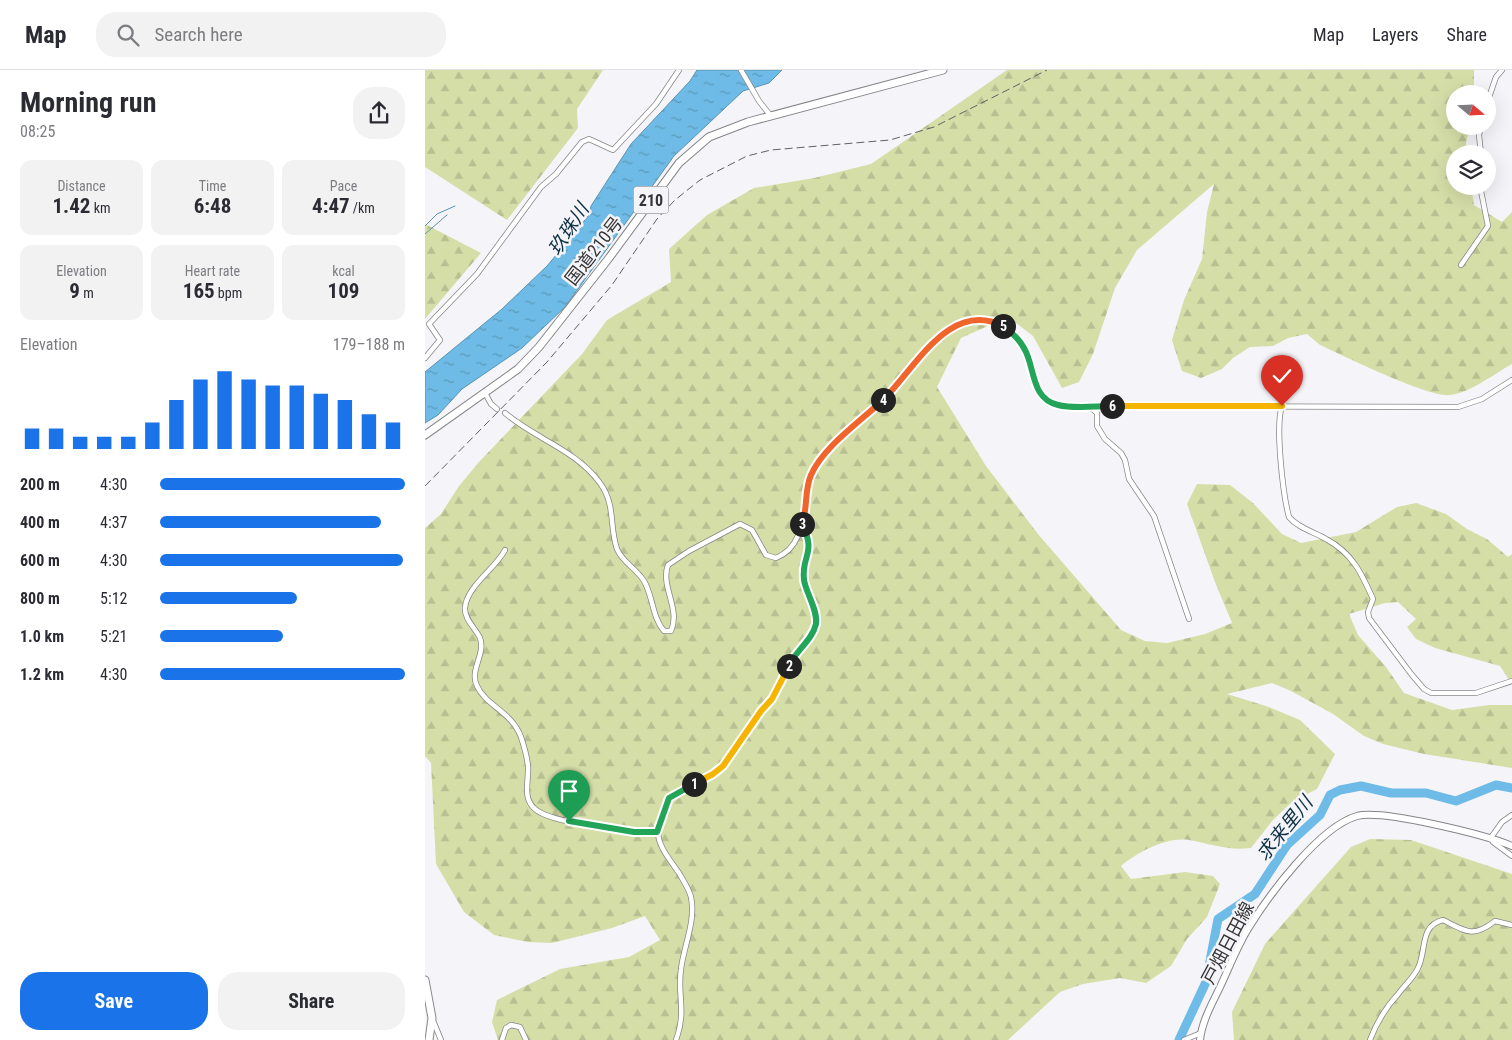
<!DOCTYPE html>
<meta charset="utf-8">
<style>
:root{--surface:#fff;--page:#f2f2f3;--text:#2b2b33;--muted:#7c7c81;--line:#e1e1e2;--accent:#1a73e8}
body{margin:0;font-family:"Roboto Condensed","Noto Sans JP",sans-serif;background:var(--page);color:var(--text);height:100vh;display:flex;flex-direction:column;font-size:19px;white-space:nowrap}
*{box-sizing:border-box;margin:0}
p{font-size:16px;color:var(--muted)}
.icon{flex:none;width:28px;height:28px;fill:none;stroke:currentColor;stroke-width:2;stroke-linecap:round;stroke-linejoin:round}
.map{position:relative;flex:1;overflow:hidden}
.side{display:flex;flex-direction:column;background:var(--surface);width:425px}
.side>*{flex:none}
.needle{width:32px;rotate:109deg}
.tools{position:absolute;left:1021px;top:15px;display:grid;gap:10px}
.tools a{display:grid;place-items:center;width:50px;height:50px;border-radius:50%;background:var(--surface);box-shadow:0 5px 20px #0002;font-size:25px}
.pin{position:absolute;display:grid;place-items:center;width:42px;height:42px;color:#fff;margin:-51px -21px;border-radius:50% 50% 50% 0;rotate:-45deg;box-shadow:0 0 5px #0007}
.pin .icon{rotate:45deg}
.km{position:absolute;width:25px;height:25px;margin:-12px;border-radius:50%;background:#222;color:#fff;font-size:14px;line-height:25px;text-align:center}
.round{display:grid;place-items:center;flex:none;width:52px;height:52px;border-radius:20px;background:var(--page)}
.head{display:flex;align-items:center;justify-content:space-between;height:85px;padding:0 20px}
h1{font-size:28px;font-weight:700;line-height:38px}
.metrics{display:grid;grid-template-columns:repeat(3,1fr);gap:8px;height:85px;padding:5px 20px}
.metrics div{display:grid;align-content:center;border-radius:12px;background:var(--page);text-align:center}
.metrics b{font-size:21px;font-weight:700}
.metrics small{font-size:14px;font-weight:400}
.metrics p{font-size:14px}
.chart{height:140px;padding:10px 20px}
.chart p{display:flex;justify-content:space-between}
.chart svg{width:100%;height:90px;margin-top:5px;stroke:var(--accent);stroke-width:6}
.cta{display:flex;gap:10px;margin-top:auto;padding:10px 20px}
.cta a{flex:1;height:58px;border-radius:20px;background:var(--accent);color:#fff;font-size:20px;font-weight:700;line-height:58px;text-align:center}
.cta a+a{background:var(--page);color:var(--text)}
ul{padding:0 20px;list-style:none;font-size:16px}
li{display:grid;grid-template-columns:80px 60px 1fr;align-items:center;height:38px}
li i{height:12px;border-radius:6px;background:var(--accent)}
header{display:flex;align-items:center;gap:30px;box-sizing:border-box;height:70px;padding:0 25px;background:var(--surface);border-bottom:1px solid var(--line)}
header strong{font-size:24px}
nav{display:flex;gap:28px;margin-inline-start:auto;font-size:18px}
.search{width:350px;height:45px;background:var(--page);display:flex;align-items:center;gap:12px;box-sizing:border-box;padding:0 18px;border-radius:20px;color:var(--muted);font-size:19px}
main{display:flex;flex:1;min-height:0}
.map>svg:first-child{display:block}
.forest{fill:url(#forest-firs)}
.water{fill:url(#water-ripples);stroke:#5c93b1}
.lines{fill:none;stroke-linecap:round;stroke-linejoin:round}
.stream{stroke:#5c93b1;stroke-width:1}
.river{stroke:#6dbbe6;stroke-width:9}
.minor-casing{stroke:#868589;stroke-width:6}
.secondary-casing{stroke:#868589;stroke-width:8}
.trunk-casing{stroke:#868589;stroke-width:9}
.minor{stroke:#fff;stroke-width:4.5}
.secondary{stroke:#fff;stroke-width:6}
.trunk{stroke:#fff;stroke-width:7}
.rail{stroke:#616163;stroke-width:1;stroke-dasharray:8 4;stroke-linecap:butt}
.split-1-casing{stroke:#fff;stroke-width:10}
.split-2-casing{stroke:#fff;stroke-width:10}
.split-3-casing{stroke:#fff;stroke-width:10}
.split-4-casing{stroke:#fff;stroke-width:10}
.split-5-casing{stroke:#fff;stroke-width:10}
.split-6-casing{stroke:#fff;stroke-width:10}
.split-7-casing{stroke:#fff;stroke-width:10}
.split-1{stroke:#22a559;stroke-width:6}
.split-2{stroke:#f5b400;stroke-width:6}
.split-3{stroke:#22a559;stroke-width:6}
.split-4{stroke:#f0652b;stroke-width:6}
.split-5{stroke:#f0652b;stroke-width:6}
.split-6{stroke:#22a559;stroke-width:6}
.split-7{stroke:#f5b400;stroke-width:6}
.labels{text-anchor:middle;stroke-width:5;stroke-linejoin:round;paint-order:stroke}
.shield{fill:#f5f5f9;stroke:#6f6f70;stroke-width:1}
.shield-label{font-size:16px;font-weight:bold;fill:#353536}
.street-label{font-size:18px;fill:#353536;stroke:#f5f5f9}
.water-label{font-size:19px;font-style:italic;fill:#0c3042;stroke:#f5f5f9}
</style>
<header>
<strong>Map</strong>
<div class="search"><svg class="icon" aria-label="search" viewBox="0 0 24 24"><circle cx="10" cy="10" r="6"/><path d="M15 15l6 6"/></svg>Search here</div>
<nav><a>Map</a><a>Layers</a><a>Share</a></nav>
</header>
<main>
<section class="side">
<div class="head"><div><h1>Morning run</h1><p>08:25</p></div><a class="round"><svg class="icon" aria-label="share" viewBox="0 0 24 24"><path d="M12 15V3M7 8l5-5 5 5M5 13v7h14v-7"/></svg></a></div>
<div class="metrics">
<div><p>Distance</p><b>1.42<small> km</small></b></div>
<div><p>Time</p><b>6:48</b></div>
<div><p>Pace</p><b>4:47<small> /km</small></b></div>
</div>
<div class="metrics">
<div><p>Elevation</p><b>9<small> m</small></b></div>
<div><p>Heart rate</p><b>165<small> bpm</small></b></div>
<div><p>kcal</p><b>109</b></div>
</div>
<div class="chart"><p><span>Elevation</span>179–188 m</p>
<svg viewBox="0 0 160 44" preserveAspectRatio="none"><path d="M5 44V34M15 44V34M25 44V38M35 44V38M45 44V38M55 44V31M65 44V20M75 44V10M85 44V6M95 44V10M105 44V13M115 44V13M125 44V17M135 44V20M145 44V27M155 44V31"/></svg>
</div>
<ul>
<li><b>200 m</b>4:30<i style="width:100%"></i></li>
<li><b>400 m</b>4:37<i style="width:90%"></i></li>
<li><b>600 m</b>4:30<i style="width:99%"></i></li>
<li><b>800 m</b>5:12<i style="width:56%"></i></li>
<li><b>1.0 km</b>5:21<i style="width:50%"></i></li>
<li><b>1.2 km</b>4:30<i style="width:100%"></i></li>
</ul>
<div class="cta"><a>Save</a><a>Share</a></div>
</section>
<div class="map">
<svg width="1087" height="970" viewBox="0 0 1087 970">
<defs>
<pattern id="forest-firs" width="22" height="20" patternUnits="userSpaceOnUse" patternTransform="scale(1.25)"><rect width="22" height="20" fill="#d6dea8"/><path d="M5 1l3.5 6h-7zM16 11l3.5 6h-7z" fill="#b8bf91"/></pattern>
<pattern id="water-ripples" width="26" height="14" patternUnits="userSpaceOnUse" patternTransform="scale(1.25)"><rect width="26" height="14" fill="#6dbbe6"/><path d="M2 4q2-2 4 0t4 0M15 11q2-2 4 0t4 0" fill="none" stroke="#5a99bb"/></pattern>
</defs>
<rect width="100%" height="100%" fill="#f5f5f9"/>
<g class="forest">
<path d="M0,0H178L152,39L153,58L82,150L0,97Z"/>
<path d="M582,0H1049V24H1030V56H1045L1041,73L1042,84H1030V116H1046L1049,135L1077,152L1087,142V294C1069,304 1045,323 1025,325C1004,328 919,286 895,275L882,264L863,268L848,276L825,277L808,288L797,299L776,308L757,301L747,270L759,230L777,189L782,142L789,114L712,180L690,218L668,284L654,312L637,318L608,266L583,247L536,268L512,317L561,396L613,464L696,560L720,571L742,573L780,564L807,553L790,512L762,434L772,414L805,415L828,433L857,464L876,473L931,462L972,437L991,433L1021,444L1042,459L1062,469L1083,487L1087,484V614L1075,596L1010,578L991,569L982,557L991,549L973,532L960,533L924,544L933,565L961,597L979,623L1027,640L1064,635H1087V698L999,684L958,674L939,666L908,644L866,621L847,613L802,624L844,637L875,650L910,684L892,719L867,732L848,750L826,778C803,781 786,774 764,770C741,767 713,782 696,796L706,809L760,802L788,806L795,814L782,847L762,869L746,896L721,913L695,908L658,914L635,922L583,970H73L67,952L72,930L135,899L204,887L235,870L220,846L187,858L127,873L103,872L69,865L39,842L11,794L6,693L0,686V458L16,444L34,416L54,392L157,284L182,250L246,212L244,179L282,145L329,118L389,108L446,94Z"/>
<path d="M0,154L56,183L0,249Z"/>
<path d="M945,769L986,770L1087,804V970H809L807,942L840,874L926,777Z"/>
</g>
<path class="water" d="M272,0H357L344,13L318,21L249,86L140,237L97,278L37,319L13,345L0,353V302L77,239L122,196L164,145L166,136L206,74L265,11Z"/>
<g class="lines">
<g class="stream">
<path d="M0,156L12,144L30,136"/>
<path d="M0,164L22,145"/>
</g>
<path class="river" d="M754,970L781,912L793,849L830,824L862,775L895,745L905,725L915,720L936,716L966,723H1001L1031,731L1071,715L1087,718"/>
<defs>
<g id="minor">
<path d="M316,0L334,31L345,45"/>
<path d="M1062,33L1071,7L1077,0"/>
<path d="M1056,84L1054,65L1056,56"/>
<path d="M1036,195L1063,156L1055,116"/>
<path d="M0,288L15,270L4,254L52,204L116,117L131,104L157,72L164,69L188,80L231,34L254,0"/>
<path d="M60,323L66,334L72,339"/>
<path d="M664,336L672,343V356L680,369L696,383L700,390L704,409L729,446L764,549"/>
<path d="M857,336C850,356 858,425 864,447C873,458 889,462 901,469C927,483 936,502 948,529L943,542L944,548L987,605L999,619L1006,623H1051L1087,611"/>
<path d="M80,343C110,369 150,379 175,413C191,435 184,456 192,479C197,492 212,499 219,511C228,526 227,547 239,561H246C256,539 235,516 243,495L264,481L315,454L327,460L341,485L351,488C388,473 372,426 389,398C410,364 449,343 475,313C491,295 504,273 524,259C536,251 553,248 567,252C617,266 593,322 634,336L1033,337L1057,329L1087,310"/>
<path d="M80,480C71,498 41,517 40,538C39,549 51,559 55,568C61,584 44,600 52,616C61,636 87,642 96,667C99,676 102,687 103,696C104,711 97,728 110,739C128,755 206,760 232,762"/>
<path d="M1065,769L1077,752L1087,745"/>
<path d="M1068,772L1087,786"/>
<path d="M7,948L16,970"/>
<path d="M77,970L81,958L86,955L95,957L101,970"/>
<path d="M251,970C262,940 252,926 256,899C259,875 271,851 266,827C264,819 258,810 254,803C231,771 226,765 244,728L289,704L298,696L336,641L347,629L355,616L366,591L384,568L391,553L379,508L385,473L383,464L377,455"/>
<path d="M759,970L776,963"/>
<path d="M945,970C951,954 962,936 974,923C980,915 989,907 993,898C1002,880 994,856 1018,850C1042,862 1048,868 1070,851L1087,855"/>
</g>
<path id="secondary" d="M775,970C777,951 787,934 795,917C804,898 812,877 823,859C843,826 894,757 932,746C957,739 1061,765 1087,776"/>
<g id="trunk">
<path d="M0,365L93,299L114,277L184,188L254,93L284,67L323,52L518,0"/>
<path d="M0,910L7,948L4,970"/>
</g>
</defs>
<use href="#minor" class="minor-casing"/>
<use href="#secondary" class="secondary-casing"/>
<use href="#trunk" class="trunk-casing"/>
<use href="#minor" class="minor"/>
<use href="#secondary" class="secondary"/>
<use href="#trunk" class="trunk"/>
<path class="rail" d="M0,416L122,292L187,215L232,149L250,130L275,110L322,86L346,80L465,70L509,57L622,0"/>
</g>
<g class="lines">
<defs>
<path id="split-1" d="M144,751L209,762H232L244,728L269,714"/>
<path id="split-2" d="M269,714L288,704L298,696L336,641L347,629L364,596"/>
<path id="split-3" d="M364,596C370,581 387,571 391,554C393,540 381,523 379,510C376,485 392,484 377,454"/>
<path id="split-4" d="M377,454C383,438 379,421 386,405C398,377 436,351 458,330"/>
<path id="split-5" d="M458,330C490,299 524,229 578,256"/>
<path id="split-6" d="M578,256C588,263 596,271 601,282C610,301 607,329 633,335C649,339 670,336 687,336"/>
<path id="split-7" d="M687,336H857"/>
</defs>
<use href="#split-1" class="split-1-casing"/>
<use href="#split-2" class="split-2-casing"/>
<use href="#split-3" class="split-3-casing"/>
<use href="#split-4" class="split-4-casing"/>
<use href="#split-5" class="split-5-casing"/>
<use href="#split-6" class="split-6-casing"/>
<use href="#split-7" class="split-7-casing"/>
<use href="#split-1" class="split-1"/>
<use href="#split-2" class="split-2"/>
<use href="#split-3" class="split-3"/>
<use href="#split-4" class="split-4"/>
<use href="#split-5" class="split-5"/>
<use href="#split-6" class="split-6"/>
<use href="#split-7" class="split-7"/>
</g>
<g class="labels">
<rect class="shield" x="208.5" y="116.5" width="35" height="27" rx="4"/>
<g class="shield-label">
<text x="226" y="136">210</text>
</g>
<g class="street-label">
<text transform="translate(169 181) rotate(-52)" y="6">国道210号</text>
<text transform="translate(803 873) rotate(-62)" y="6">戸畑日田線</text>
</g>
<g class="water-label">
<text transform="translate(143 159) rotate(-57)" y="7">玖珠川</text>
<text transform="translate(859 758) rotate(-51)" y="7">求来里川</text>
</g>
</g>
</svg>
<div class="tools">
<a><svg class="needle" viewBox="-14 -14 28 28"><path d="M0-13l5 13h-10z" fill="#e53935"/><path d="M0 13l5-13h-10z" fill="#7c7c81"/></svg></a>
<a><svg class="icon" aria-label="layers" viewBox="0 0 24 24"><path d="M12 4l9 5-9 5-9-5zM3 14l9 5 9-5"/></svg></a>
</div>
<div class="pin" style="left:144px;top:751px;background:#1e9e55"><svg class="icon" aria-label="arrive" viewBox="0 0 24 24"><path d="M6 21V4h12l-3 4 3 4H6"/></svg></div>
<div class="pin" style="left:857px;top:336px;background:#d93025"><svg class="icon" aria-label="check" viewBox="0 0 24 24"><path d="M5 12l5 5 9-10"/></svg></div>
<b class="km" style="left:269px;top:714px">1</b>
<b class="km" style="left:364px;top:596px">2</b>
<b class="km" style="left:377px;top:454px">3</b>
<b class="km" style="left:458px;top:330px">4</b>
<b class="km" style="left:578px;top:256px">5</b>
<b class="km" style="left:687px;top:336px">6</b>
</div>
</main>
